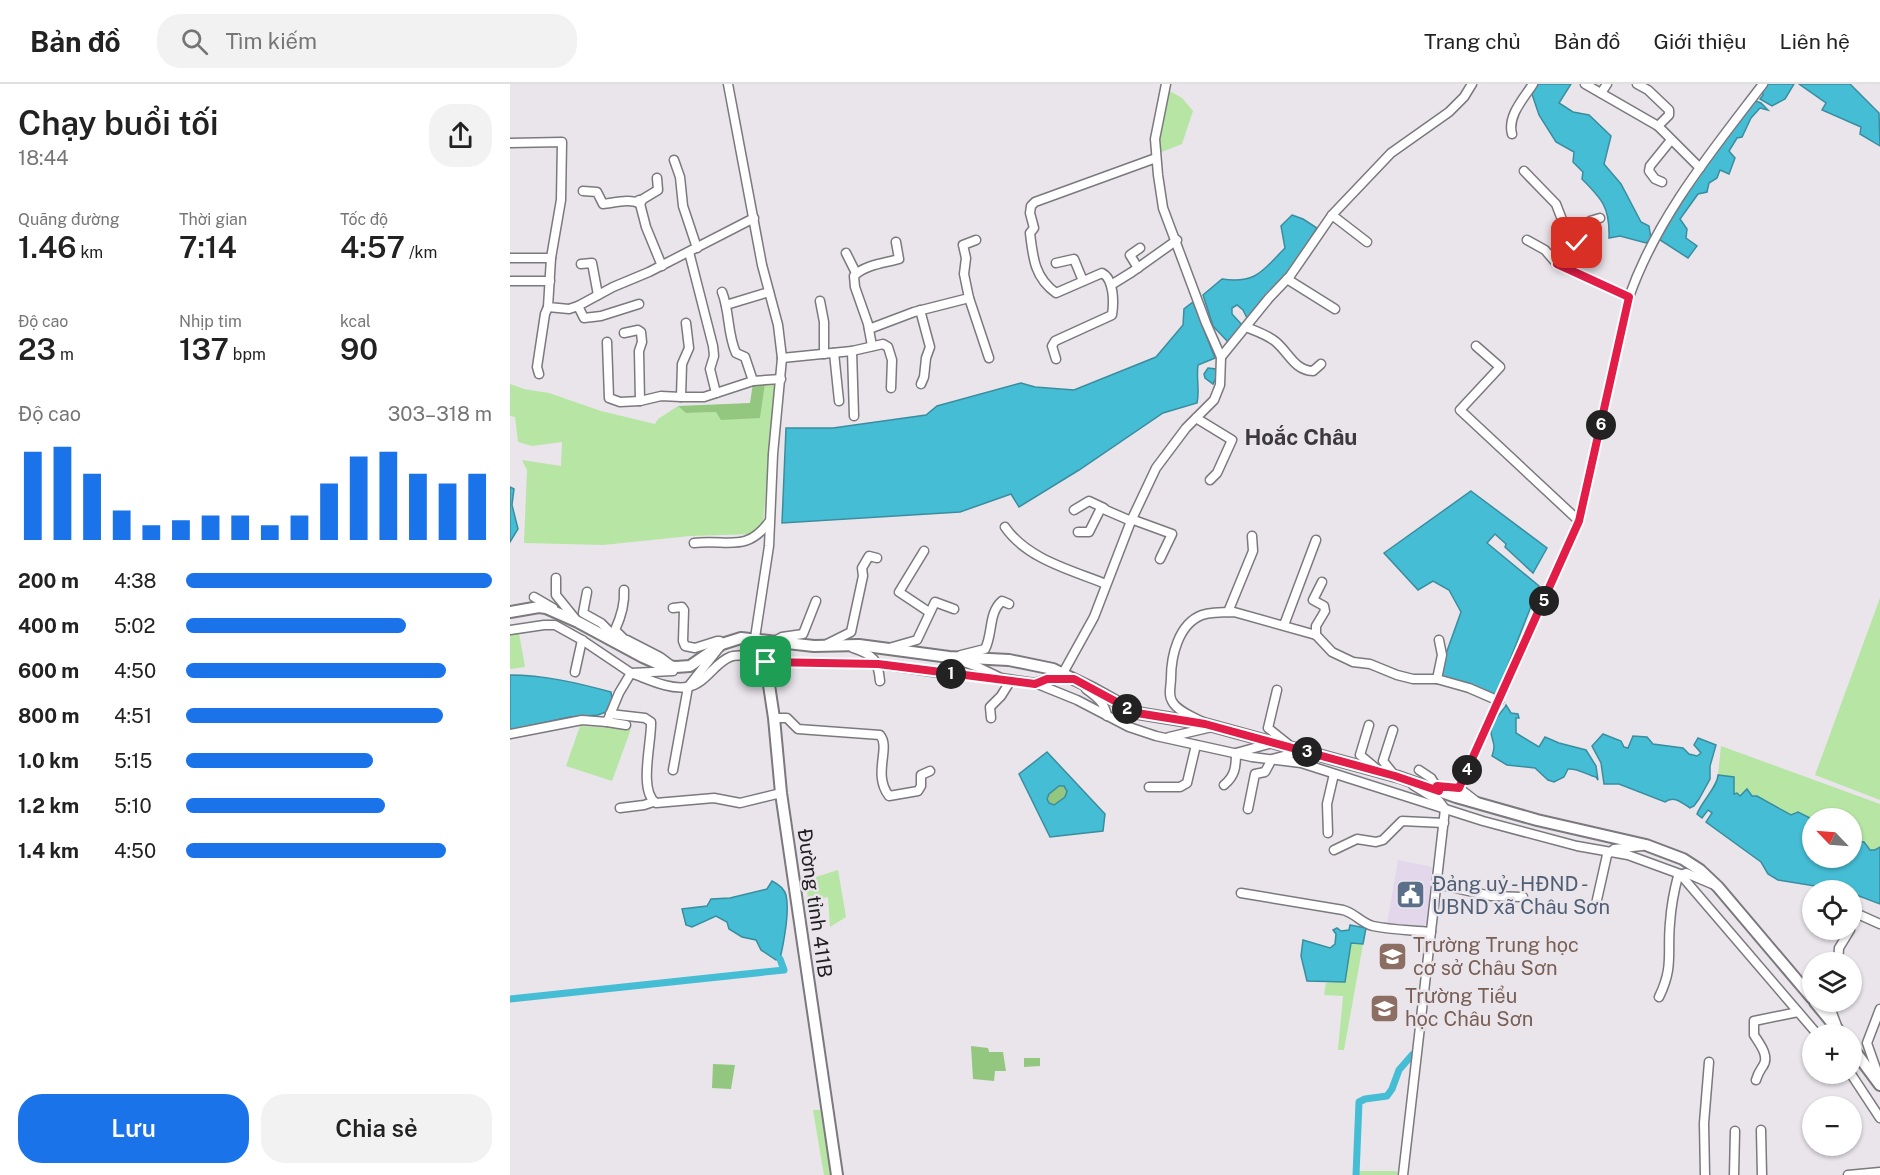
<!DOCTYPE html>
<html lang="vi">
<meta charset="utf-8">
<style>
:root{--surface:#fff;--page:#f2f2f2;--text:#222;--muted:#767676;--line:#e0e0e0;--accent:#1a73e8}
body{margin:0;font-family:"Public Sans",sans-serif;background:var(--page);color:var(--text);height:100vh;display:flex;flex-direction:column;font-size:22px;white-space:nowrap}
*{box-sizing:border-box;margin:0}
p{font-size:20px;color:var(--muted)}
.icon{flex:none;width:33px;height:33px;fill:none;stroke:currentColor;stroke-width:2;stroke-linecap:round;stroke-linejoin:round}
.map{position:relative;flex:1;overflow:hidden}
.side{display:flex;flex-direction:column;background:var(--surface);width:510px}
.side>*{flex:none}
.needle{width:39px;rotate:295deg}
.fabs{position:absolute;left:1292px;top:724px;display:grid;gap:12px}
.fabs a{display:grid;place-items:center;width:60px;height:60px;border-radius:50%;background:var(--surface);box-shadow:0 2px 4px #0004;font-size:30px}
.pin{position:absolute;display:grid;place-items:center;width:51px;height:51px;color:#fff;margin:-26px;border-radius:12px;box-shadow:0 3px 9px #0006}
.km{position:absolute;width:30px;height:30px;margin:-15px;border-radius:50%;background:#222;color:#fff;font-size:16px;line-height:30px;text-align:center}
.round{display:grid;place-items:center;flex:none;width:63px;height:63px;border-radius:24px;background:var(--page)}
.overview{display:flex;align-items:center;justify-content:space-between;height:102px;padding:0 18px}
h1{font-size:33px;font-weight:600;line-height:45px}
.stats{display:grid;grid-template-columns:repeat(3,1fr);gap:9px;height:102px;padding:6px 18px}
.stats div{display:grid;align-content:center}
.stats b{font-size:30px;font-weight:600}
.stats small{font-size:16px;font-weight:400}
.stats p{font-size:16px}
.chart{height:168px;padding:12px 18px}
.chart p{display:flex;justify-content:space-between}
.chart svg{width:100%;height:108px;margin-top:6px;stroke:var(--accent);stroke-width:6}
.cta{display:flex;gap:12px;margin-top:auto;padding:12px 18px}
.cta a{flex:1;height:69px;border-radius:24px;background:var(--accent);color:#fff;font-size:24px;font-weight:600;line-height:69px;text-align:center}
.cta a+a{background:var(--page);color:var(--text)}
ul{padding:0 18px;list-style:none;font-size:20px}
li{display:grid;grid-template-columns:96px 72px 1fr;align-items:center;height:45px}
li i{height:15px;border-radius:8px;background:var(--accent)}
header{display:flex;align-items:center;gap:36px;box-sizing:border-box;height:84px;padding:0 30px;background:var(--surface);border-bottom:2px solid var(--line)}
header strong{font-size:28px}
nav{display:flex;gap:33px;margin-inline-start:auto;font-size:21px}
.search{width:420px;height:54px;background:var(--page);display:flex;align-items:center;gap:15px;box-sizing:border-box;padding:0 21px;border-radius:24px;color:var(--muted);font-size:22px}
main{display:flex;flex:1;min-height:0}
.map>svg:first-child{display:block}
.commercial{fill:#e3d7eb}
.green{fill:#b6e5a4}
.forest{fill:#93c67f}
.water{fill:#45bdd5;stroke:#3a8d9f;stroke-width:1.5;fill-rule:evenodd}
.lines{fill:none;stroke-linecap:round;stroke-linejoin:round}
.canal{stroke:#45bdd5;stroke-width:7}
.minor-casing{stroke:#7b787e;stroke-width:11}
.major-casing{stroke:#7b787e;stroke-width:14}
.minor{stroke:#fff;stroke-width:8}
.major{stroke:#fff;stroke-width:10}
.route-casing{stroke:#fff;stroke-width:12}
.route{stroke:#e11d48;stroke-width:8}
.labels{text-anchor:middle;stroke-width:5;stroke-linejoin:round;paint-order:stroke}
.service-label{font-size:20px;fill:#4e5e75;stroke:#e9e5eb;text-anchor:start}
.street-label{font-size:20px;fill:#201e21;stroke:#e9e5eb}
.education-label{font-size:20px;fill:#785e54;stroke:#e9e5eb;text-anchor:start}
.quarter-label{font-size:22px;font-weight:bold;fill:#3c393e;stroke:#e9e5eb}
</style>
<header>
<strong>Bản đồ</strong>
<div class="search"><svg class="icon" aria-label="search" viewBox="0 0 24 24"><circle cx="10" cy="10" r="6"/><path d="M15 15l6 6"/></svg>Tìm kiếm</div>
<nav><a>Trang chủ</a><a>Bản đồ</a><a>Giới thiệu</a><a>Liên hệ</a></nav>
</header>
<main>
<section class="side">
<div class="overview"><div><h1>Chạy buổi tối</h1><p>18:44</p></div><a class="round"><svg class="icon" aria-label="share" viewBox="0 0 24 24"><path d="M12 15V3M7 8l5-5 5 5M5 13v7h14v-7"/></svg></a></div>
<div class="stats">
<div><p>Quãng đường</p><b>1.46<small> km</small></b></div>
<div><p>Thời gian</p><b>7:14</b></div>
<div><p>Tốc độ</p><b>4:57<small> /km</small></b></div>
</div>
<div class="stats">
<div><p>Độ cao</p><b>23<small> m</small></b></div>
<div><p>Nhịp tim</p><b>137<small> bpm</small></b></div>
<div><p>kcal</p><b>90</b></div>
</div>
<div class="chart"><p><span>Độ cao</span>303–318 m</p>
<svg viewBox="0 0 160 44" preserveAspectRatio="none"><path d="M5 44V8M15 44V6M25 44V17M35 44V32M45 44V38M55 44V36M65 44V34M75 44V34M85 44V38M95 44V34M105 44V21M115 44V10M125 44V8M135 44V17M145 44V21M155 44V17"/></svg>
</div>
<ul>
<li><b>200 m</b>4:38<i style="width:100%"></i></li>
<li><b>400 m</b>5:02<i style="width:72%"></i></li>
<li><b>600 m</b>4:50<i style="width:85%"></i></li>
<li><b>800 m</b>4:51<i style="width:84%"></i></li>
<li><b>1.0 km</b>5:15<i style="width:61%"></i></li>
<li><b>1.2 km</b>5:10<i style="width:65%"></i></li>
<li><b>1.4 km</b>4:50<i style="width:85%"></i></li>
</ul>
<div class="cta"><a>Lưu</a><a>Chia sẻ</a></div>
</section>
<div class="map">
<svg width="1370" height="1091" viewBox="0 0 1370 1091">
<rect width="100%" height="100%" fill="#e9e5eb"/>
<path class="commercial" d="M888,776L922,783L917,839L912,843L877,840Z"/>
<g class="green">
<path d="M658,6L672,14L683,27L672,60L649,69V46Z"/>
<path d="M0,300L14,305L39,309L91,327L145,340L148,335L168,322L176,329L206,328L250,334L255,300H266L253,440L242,450L180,452L93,461L14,459L17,386L12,376L51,382L52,358L22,362L8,358L5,333L0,332Z"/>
<path d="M1370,514V716L1305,691Z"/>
<path d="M9,549L15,583L0,585V551Z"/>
<path d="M70,642L121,645L102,697L56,682Z"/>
<path d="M1211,662L1370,720V763L1365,766H1360L1354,758L1341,757V735H1302L1288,728L1281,731L1247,712H1242L1237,705L1229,712L1224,710V698L1220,694L1208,691Z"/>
<path d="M328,786L336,833L320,843L318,813L298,817L297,806L303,805L306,793Z"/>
<path d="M841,859L853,860L834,966H828L833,912L814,911L816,899L835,897Z"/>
<path d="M303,1026H310L321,1091H314Z"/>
<rect x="849" y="1087" width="38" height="4"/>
</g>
<g class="forest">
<path d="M243,299L255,300L250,334L211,336L206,328L176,329L168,322L240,319Z"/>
<path d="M549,702H555L558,706L555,713L544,721L539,719L537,715L539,710Z"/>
<path d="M461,962L478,964L479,968H493L496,987H485L484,997L463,995Z"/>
<path d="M514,974H530V982L514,983Z"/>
<path d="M203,980L225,981L221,1005L202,1004Z"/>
</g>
<g class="water">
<path d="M1028,0H1061L1049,19L1063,28L1079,31L1101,52L1094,80L1111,100L1131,138L1139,142L1141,155L1136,159L1110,152L1099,154C1100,123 1092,115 1072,95L1073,88L1063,78L1064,68L1046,58L1029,31L1022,10Z"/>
<path d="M1257,0H1284L1275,15L1262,22L1250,15L1253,11L1252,5Z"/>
<path d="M1289,0H1340L1369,29L1370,62L1350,50L1351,43L1312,26L1316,19Z"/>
<path d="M1243,16L1251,19L1258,26L1250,24L1241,34L1232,53L1227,54L1219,67L1225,74L1219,90L1210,86L1207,94L1199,99L1197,108L1188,110L1170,135L1177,145L1176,154L1187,162L1178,174L1147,154L1180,103Z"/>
<path d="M782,131L793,135L807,144L777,191L738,236L733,226L727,221L722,224V230L733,242L718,258L703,242L693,211L712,195C747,200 753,186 775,164L771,142Z"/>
<path d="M683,218L705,274L688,281C686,295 690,306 687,319L653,329L569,386L509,423L501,410L450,428L272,439L276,344H323L416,331L427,322L511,299L525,303L564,306L646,273L673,241L674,225Z"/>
<path d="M698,284L706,285V294L703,300L695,294L694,290Z"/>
<path d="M0,403L4,405L2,421L8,445L0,458Z"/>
<path d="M961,407L1037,464L1023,489L995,463L996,460L985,450L977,459L1029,502L987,609L980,611L928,592L951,528L939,506L923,497L908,506L874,469Z"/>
<path d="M0,591C34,591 68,599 101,608L102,615L96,628L88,631L60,633L0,646Z"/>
<path d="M996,621L1001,629L1008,630L1009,634H1006V649L1029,663L1035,653L1049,659L1076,666L1086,682L1088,696L1086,693C1077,691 1068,684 1058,685L1054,693L1044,698L1038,696L1025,684L997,681L982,672C987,659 981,657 981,647C981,636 993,628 996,621Z"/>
<path d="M1093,650L1111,657L1114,663L1118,664L1123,652L1137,653L1143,660L1173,664L1179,670L1187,672L1191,669L1184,661L1188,654L1206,661L1200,682V695L1189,715L1184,722L1180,724C1172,719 1164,711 1155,718L1109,700H1094L1091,679L1082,662Z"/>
<path d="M537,668L595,730L593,747L540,753L509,690ZM549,702H554L557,707L555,713L544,721L539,719L537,715L539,710Z"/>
<path d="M1208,691L1224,693V710L1227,709L1230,712L1237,705L1242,712H1247L1281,731L1288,728L1302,735V774H1341V757L1354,758L1360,766H1365L1370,763V820L1341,809V807L1317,798L1311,803L1268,796L1258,790L1251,778L1196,738L1202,729L1198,726L1192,734L1187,730C1192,717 1208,702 1208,691Z"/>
<path d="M262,797C268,800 274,804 276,811C280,829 274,857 270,875L266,876L251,866L246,856L232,853L219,845L217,838L206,832L182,843L176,841L172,825L197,822L201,815L220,814L257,805Z"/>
<path d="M840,841L856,844L853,860L841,859L835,898L797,897L791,872L793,856L820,864L825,860L826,850L823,846L827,844L831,847L839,846Z"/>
</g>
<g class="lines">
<g class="canal">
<path d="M0,915L274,886L270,875"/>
<path d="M846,1091L849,1018L855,1015L877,1012L882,1005L889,986L902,971"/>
</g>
<defs>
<g id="minor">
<path d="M218,0L252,181L268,241L272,274L263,370L259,462L245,554"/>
<path d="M1075,0L1148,42L1190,84"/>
<path d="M1127,0L1138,6L1159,26V31L1148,42"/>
<path d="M1091,9L1097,0"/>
<path d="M1002,50C997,32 1014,14 1023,0"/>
<path d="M0,59L52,58L51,116L41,174L38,223L59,225L68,222L103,203L139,188L244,134"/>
<path d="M164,76L170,93L173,122L187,164"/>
<path d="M1014,87L1046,120L1061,159L1047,180L1119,213"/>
<path d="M1152,98L1145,95L1139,87L1140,82L1161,56"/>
<path d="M73,107L87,108L93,120C104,119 120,114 130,120L133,115L148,106L147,94"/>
<path d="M129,116L136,143L152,182"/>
<path d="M822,131L857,158"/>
<path d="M466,156L453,161L456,174L454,190L459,214L479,274"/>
<path d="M1017,156L1035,166L1047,180"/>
<path d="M1061,159C1074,158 1076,148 1080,137L1090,134"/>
<path d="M179,168L203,262L204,272L200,285L206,309"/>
<path d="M336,169L346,189"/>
<path d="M0,174H41"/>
<path d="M546,179L564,175L573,197"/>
<path d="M71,180L82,179L88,211"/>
<path d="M628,184L620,171L630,164"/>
<path d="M777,195L825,225"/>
<path d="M1,197H40"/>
<path d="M601,201L622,188L667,156"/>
<path d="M212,208C220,228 217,249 226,269L235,273L243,297"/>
<path d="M310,217L314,238V270"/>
<path d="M216,221L259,208"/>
<path d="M68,222L74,234L91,232L129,220"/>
<path d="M410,226L420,263L416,274L414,293L411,300"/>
<path d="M176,239L179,264L172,280L171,313H194L243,297L271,295"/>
<path d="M736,243C746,247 758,251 766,258C779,269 784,286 803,287L811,280"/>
<path d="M359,245L404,228L459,214"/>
<path d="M114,249L128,246L131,248L132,258L129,267L130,317L151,312L171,313"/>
<path d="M97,258L99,314L110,318L130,317"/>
<path d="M362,262L358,240L345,203L344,192C354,181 375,179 389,175L386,158"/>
<path d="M966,262L990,283L950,326L1069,437"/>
<path d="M342,267L344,332"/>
<path d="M324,269L329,317"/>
<path d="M711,273L759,214L780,192L822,131L881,69L939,28L954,13L962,0"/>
<path d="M272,274L342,267L373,260L378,263L382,276L381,304"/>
<path d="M546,275L542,262L545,257L602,231C604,218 604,195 592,189L546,209C525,194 523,175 520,149L524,144L520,129L521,122L525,118L646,74"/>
<path d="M29,290L27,283L35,230L38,223"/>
<path d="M686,334L722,356L707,389L700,396"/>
<path d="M564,426L579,417L594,424"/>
<path d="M621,435L662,450L650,475"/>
<path d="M495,443C517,475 561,486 596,500"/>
<path d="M568,448H579L591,424L621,437"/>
<path d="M184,459C218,455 236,469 259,438"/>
<path d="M414,467L389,508L419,528"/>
<path d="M46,494V511L67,537"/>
<path d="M114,506C115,521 111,533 105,546L124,565"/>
<path d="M77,508L73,529L91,539L105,553"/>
<path d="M24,513L43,524"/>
<path d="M163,524L172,523L174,526L173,557L175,562L185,564L207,557H210L212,560L178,603L163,686"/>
<path d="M718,528L743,467L742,452"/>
<path d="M774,541L806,456"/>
<path d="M0,546L34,541H45L72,556L121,589L163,587"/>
<path d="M806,551V542L815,527L814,522L803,516L812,498"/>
<path d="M117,556L150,573L162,582"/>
<path d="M263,558L272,553L293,550L306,517"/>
<path d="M317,560L341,548L353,492L352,484L359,472L367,474"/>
<path d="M343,564C364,571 368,576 370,597"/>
<path d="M379,564L407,556L425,518L444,525"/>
<path d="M451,571L475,565C483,550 478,529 492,517L499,520"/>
<path d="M448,576L468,583L491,594L525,599L567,616L619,643L646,652L742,673L791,679L973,737L1067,762L1118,771L1170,790L1308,951"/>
<path d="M256,578L368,580L430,589L490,594"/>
<path d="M65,588L72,556"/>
<path d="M553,589L584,533L621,437L646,384L676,344L704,316L710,301L711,273L696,239L653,124L648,91L645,55L656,0"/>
<path d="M927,595L932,571L929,556"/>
<path d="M525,599L537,595H561"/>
<path d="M576,605C587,613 595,619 597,632"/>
<path d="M767,606L758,644L778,660"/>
<path d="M100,630L135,634L141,638C142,657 128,707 146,719L204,714L230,719L271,709"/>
<path d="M264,634H277L288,645L370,651C381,664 362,690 379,712L408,707L411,702V691L420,687"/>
<path d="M481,634L480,623L491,612L501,596"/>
<path d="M97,638L116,641"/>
<path d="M693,638C683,633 667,627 662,617C658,611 661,602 661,594C661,573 668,540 692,531C701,528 714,528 724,528L806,551L822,568L843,578L860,580L887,591L903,595H927L959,604L989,617"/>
<path d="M859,641L850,671L868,686"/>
<path d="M883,646L873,677L885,692"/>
<path d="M0,650L72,636L97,638L109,609L121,589C138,595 159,606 177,603C196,600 204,579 220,573C226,570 236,572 244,573"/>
<path d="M659,653L702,643"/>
<path d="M909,686L921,694L929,707"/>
<path d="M714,701C725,692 726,683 726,669L762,659"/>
<path d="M927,702L949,704L967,718"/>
<path d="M639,703H670L677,699L686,661"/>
<path d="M949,704L1069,437L1119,213C1147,133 1202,67 1253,0"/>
<path d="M110,724L134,721L143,718"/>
<path d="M738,725L745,690L755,688L762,675L792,667"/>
<path d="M818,749L817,720L824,690"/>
<path d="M824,766L847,755L866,758L873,756L892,737L934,739"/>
<path d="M927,800L981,812L1013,813"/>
<path d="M731,809L833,826C845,829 851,839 863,842C881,846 902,846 921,848"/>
<path d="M1086,820L1097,771L1104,765L1132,762"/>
<path d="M1341,827L1370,840"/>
<path d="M1328,879L1329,864L1340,846"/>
<path d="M1149,913C1164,882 1157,870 1160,839C1161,824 1164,807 1168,792L1176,789L1202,800"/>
<path d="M1318,918L1327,942"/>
<path d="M1341,990L1370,1034"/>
<path d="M1246,996C1248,989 1249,988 1253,982C1260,972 1249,959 1244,951V937L1288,928"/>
<path d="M1370,996L1357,959L1370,925"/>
<path d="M1251,1046L1252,1091"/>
<path d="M893,1091L935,725L929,717L903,701"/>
<path d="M1195,1091L1194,1039L1199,978"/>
<path d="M1224,1091L1225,1047"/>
<path d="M1338,1091L1370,1088"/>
</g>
<g id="major">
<path d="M0,528L29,523L36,524L68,538L133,573L153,582L166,583L180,582L212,560L231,554L304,562L349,561L439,573L499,576L543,585L584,605L627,629L695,640L889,693L946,713L1027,736L1136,761L1173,775L1190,786L1208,803L1302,914"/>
<path d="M245,554L252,561L254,568L264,634L271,709L327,1091"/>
<path d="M1305,918L1332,951"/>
<path d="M1341,962L1370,1001"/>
</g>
</defs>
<use href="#minor" class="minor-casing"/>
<use href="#major" class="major-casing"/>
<use href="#minor" class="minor"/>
<use href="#major" class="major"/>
</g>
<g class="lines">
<defs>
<path id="route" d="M256,578L368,580L525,600L537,595H564L627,629L695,640L885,692L929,707L927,702L949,704L1069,437L1119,213L1047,180L1062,159H1067"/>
</defs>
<use href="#route" class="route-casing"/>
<use href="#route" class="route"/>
</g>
<defs>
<symbol id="civic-square" viewBox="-11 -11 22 22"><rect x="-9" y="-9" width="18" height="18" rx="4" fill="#5c6f8a" stroke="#e9e5eb"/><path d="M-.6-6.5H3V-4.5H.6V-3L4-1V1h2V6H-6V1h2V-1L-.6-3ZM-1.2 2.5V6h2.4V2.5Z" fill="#fff"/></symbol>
<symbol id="school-square" viewBox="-11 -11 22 22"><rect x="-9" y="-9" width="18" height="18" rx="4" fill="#8d6e63" stroke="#e9e5eb"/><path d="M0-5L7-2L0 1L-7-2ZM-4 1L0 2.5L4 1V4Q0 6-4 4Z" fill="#fff"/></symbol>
</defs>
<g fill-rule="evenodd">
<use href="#civic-square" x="884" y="794" width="33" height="33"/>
<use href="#school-square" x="866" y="856" width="33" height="33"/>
<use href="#school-square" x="858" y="908" width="33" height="33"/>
</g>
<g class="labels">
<g class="service-label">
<text x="922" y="807">Đảng uỷ - HĐND -<tspan x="922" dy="23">UBND xã Châu Sơn</tspan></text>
</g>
<g class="street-label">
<text transform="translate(305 819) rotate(82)" y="7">Đường tỉnh 411B</text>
</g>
<g class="education-label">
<text x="903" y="868">Trường Trung học<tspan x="903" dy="23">cơ sở Châu Sơn</tspan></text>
<text x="895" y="919">Trường Tiểu<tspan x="895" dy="23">học Châu Sơn</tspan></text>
</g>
<g class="quarter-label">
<text x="791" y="361">Hoắc Châu</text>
</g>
</g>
</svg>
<div class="fabs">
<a><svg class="needle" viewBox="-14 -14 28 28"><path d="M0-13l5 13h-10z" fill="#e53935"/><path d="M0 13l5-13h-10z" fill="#767676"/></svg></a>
<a><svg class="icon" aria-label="locate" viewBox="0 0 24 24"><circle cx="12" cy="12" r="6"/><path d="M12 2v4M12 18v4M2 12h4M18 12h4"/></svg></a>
<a><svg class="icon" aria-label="layers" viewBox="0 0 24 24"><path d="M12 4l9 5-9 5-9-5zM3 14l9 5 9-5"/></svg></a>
<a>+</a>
<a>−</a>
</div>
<div class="pin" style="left:256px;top:578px;background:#1e9e55"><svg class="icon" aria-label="arrive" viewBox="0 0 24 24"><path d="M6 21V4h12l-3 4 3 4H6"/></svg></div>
<div class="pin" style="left:1067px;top:159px;background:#d93025"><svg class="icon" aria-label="check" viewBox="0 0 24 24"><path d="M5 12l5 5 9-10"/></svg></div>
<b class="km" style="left:441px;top:590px">1</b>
<b class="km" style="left:617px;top:625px">2</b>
<b class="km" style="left:797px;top:668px">3</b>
<b class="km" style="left:957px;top:686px">4</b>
<b class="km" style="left:1034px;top:517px">5</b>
<b class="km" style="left:1091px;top:341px">6</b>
</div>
</main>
